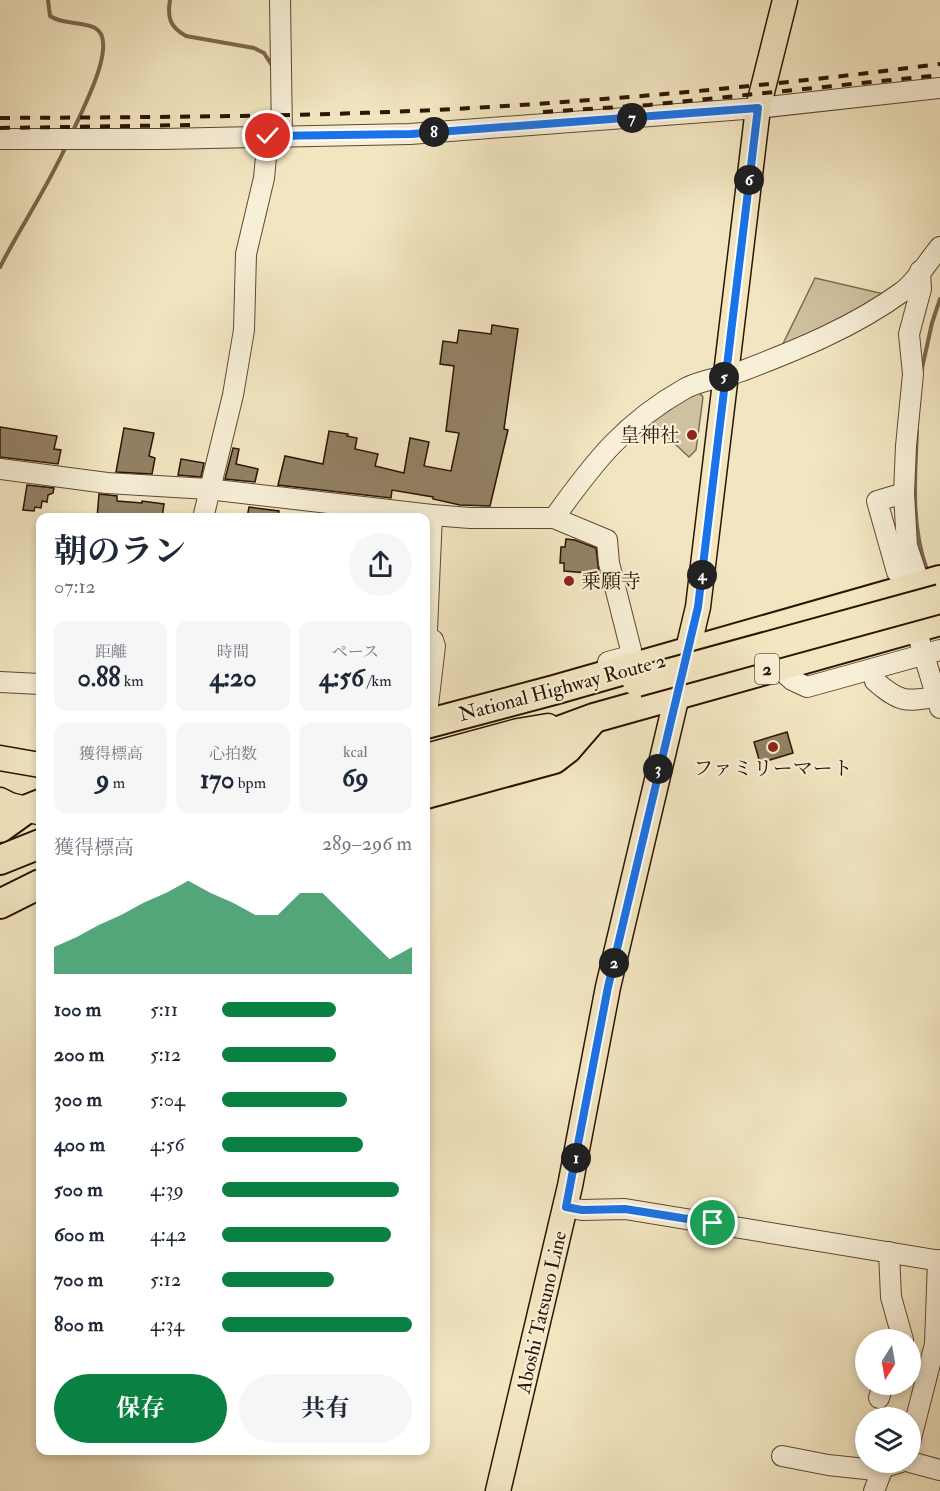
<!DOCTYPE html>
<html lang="ja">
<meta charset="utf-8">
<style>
:root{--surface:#fff;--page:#f6f6f7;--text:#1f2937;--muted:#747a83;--accent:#0b8043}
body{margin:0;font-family:"IM FELL Double Pica","Noto Serif JP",serif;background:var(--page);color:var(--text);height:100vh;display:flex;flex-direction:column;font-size:22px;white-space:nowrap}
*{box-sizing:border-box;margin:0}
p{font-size:20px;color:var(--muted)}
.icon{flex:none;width:33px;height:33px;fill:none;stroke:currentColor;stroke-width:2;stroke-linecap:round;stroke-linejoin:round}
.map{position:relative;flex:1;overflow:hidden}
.drawer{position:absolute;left:36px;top:513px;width:394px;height:942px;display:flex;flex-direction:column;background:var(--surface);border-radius:12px;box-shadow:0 3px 9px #0003}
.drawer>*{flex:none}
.needle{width:39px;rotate:191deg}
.controls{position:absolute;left:855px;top:1329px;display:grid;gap:12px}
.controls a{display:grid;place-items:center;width:66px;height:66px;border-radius:50%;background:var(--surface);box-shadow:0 3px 9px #0003;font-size:30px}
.pin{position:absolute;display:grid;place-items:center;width:51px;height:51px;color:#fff;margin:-26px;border:3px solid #fff;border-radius:50%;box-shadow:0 2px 6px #0007}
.km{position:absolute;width:30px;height:30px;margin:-15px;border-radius:50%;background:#222;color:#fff;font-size:16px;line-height:30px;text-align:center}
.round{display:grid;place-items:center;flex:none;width:63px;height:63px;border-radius:32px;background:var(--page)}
.summary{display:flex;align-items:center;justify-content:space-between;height:102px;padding:0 18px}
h1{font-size:33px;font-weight:700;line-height:45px}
.figures{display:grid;grid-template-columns:repeat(3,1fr);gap:9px;height:102px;padding:6px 18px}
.figures div{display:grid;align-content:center;border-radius:12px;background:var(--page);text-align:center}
.figures b{font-size:26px;font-weight:700}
.figures small{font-size:16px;font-weight:400}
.figures p{font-size:16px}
.chart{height:168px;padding:12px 18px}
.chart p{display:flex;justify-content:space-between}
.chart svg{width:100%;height:108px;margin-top:6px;fill:var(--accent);opacity:.7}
.button{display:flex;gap:12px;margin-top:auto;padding:12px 18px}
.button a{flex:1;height:69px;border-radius:36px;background:var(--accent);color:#fff;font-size:24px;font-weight:700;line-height:69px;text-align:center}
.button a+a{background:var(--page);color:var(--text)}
ul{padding:0 18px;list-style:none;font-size:20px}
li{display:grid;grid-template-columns:96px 72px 1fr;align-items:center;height:45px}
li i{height:15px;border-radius:8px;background:var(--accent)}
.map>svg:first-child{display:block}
.green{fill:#d0c2a1;stroke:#7e6b52;stroke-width:1.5}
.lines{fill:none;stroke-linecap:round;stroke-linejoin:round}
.stream{stroke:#7b674e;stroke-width:4}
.building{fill:#938165;stroke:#2c1402;stroke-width:1.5}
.minor-casing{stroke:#5e4832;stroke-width:22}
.major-casing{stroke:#2c1402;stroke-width:27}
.highway-casing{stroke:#2c1402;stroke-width:32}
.minor{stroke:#f7efd7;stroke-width:20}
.major{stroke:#f2e6c1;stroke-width:24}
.highway{stroke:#f2e6c1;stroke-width:28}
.rail{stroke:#2c1402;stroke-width:4;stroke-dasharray:10 10;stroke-linecap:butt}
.highway-bridge-casing{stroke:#2c1402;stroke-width:32;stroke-linecap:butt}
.highway-bridge{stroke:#f2e6c1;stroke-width:28}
.route-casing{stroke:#fff;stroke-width:12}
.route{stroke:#1a73e8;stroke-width:8}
.poi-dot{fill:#8f2418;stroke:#f7efd7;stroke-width:2}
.labels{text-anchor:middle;stroke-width:4.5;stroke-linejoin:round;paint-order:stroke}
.shield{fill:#f7efd7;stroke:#695642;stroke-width:1.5}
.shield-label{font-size:18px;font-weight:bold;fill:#2c1402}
.poi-label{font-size:20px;fill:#2c1402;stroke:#f7efd7;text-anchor:end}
.street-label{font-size:20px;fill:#2c1402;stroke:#f7efd7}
</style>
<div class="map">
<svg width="940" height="1491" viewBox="0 0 940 1491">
<rect width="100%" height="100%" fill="#f2e6c1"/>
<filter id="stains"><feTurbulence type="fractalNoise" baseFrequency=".00333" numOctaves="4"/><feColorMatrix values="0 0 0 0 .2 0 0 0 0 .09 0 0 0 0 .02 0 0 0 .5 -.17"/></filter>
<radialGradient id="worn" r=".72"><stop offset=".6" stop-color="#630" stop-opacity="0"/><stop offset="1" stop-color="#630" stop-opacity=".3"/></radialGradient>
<g class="green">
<path d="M815,278L884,294L805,341L780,350Z"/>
<path d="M697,390L703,397L696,450L689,457L648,419Z"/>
</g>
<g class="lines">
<g class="stream">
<path d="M48,0L50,16C63,25 81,21 95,28C120,41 81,112 73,131"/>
<path d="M170,0C167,18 170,27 186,36L254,48L264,53L273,67"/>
<path d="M0,267C21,226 47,188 66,146"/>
<path d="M921,373L932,323L940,299"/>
<path d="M917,431C915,477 911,524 926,567"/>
</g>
</g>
<g class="building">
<path d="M492,325L518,329L504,429L508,430L490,506L460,505L433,499V497L392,490L391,498L278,485L285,456L323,464L329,431L348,434L347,436L357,438L355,449L378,454L375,466L404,473L410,438L429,442L424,466L451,471L459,433L446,431L454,366L440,364L443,341L457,343L459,330L491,334Z"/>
<path d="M0,427L57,436L54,449L61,450L58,464L0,457Z"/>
<path d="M124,428L154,433L149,456L155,458L152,474L116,472Z"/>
<path d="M233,448L239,449L236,464L258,469L255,482L225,479Z"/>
<path d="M181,459L204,463L201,477L178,475Z"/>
<path d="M27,485L54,488L53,493L48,495L47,502L42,501L41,508L35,507L34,511L23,510Z"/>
<path d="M99,494L117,496V501L142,503V501L164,504L162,518L130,515V518H97Z"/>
<path d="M249,507L279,511L278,518H247Z"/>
<path d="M566,539L575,540L596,548L599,574L564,571V563H560L561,547H565Z"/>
<path d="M787,732L793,753L760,763L754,742Z"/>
</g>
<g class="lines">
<defs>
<g id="minor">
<path d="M280,0L282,136"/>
<path d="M0,139H163L410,134L758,108L940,88"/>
<path d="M0,469L107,483L208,489L432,515L470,518H554C594,462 625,422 686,388C701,380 725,377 742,371C797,350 854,327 902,292C916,282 928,261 940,247"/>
<path d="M203,518L233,395L244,330L246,254L264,178L268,136"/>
<path d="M554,518L607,540L609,563L631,650L630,656L608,662"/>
<path d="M897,572L877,501L904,493"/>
<path d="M920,585L907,546L904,493L906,446L913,374L909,334L921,289L920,271"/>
<path d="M920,642L940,708"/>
<path d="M426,653L432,515"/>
<path d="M777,666L792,680L807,687L940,650"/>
<path d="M875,681C899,702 905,702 935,697"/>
<path d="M0,682L40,684"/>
<path d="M428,705L435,646L433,640"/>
<path d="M566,1207L582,1210L625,1209L940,1261"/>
<path d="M889,1252L891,1297L903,1340"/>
<path d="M879,1398L883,1384"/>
<path d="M910,1442L935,1344L938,1260"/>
<path d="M782,1456L828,1465L875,1470L901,1462"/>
<path d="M910,1462L940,1470"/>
<path d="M874,1491L882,1470"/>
</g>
<g id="major">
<path d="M426,756L518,731L548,726"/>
<path d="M0,758L40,765"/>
<path d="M0,800L10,805L38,812"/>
<path d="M498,1491L570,1186L608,987L698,607L758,108L785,0"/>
</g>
<g id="highway">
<path d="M426,724L554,690L940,580"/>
<path d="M426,772L507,750L594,718L940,621"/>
<path d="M426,794L554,759L567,749L593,719"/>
<path d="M0,828L25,810L40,804"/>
<path d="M0,860L40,844"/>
<path d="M0,904L40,884"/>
</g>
</defs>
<use href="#minor" class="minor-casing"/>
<use href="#major" class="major-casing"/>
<use href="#highway" class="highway-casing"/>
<use href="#minor" class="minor"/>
<use href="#major" class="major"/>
<use href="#highway" class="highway"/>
<g class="rail">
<path d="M543,112L649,105L940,75"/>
<path d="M0,118C152,117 303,117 454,109C617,100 779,85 940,64"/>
<path d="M0,128L192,125"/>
</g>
<defs>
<path id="highway-bridge" d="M637,682L940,599"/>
</defs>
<use href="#highway-bridge" class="highway-bridge-casing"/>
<use href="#highway-bridge" class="highway-bridge"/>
</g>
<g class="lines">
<defs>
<path id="route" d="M268,136L411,134L758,108L698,607L608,987L566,1207L582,1210L625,1209L713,1223"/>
</defs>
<use href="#route" class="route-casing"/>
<use href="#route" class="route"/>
</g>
<g class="poi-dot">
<circle cx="692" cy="435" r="6"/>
<circle cx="569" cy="581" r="6"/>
<circle cx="773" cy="747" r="6"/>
</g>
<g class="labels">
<rect class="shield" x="755" y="654" width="24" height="30" rx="4.5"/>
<g class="shield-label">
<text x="767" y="675">2</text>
</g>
<g class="poi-label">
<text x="680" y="442">皇神社</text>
<text x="581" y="588" text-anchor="start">乗願寺</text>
<text x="773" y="775" text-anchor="middle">ファミリーマート</text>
</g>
<g class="street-label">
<text transform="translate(562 687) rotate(-15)" y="7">National Highway Route 2</text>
<text transform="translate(541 1312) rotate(-77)" y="7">Aboshi Tatsuno Line</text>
</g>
</g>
<rect width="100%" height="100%" filter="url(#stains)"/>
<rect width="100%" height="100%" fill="url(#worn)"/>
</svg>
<div class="controls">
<a><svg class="needle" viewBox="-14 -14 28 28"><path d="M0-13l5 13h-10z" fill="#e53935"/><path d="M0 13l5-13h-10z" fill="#747a83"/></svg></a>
<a><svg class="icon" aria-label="layers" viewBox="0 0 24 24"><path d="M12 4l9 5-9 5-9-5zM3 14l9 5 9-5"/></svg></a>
</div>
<div class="pin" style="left:713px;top:1223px;background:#1e9e55"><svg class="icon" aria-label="arrive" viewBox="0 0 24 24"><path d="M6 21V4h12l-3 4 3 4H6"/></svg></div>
<div class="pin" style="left:268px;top:136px;background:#d93025"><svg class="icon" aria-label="check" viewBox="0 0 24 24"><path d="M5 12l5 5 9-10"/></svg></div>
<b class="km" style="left:576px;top:1158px">1</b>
<b class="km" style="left:614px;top:963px">2</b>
<b class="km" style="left:658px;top:769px">3</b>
<b class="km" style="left:702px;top:575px">4</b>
<b class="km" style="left:724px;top:377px">5</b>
<b class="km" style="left:749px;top:180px">6</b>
<b class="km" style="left:632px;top:118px">7</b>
<b class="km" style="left:434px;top:132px">8</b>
<section class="drawer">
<div class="summary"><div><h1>朝のラン</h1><p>07:12</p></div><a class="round"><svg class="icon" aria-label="share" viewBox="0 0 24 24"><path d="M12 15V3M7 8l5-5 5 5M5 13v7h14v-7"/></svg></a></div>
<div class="figures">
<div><p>距離</p><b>0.88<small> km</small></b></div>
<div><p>時間</p><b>4:20</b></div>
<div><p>ペース</p><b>4:56<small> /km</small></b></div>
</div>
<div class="figures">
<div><p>獲得標高</p><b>9<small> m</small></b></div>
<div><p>心拍数</p><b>170<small> bpm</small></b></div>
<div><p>kcal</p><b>69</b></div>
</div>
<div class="chart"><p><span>獲得標高</span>289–296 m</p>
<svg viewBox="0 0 160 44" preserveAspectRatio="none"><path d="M0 44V33L10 29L20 24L30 20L40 15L50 11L60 6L70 11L80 15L90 20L100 20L110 11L120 11L130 20L140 29L150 38L160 33V44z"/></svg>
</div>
<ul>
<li><b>100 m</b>5:11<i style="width:60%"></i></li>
<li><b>200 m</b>5:12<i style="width:60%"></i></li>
<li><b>300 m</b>5:04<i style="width:66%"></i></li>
<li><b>400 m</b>4:56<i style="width:74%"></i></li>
<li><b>500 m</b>4:39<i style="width:93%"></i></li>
<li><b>600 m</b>4:42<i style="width:89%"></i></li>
<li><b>700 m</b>5:12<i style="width:59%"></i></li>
<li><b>800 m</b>4:34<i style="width:100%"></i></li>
</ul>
<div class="button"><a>保存</a><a>共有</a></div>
</section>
</div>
